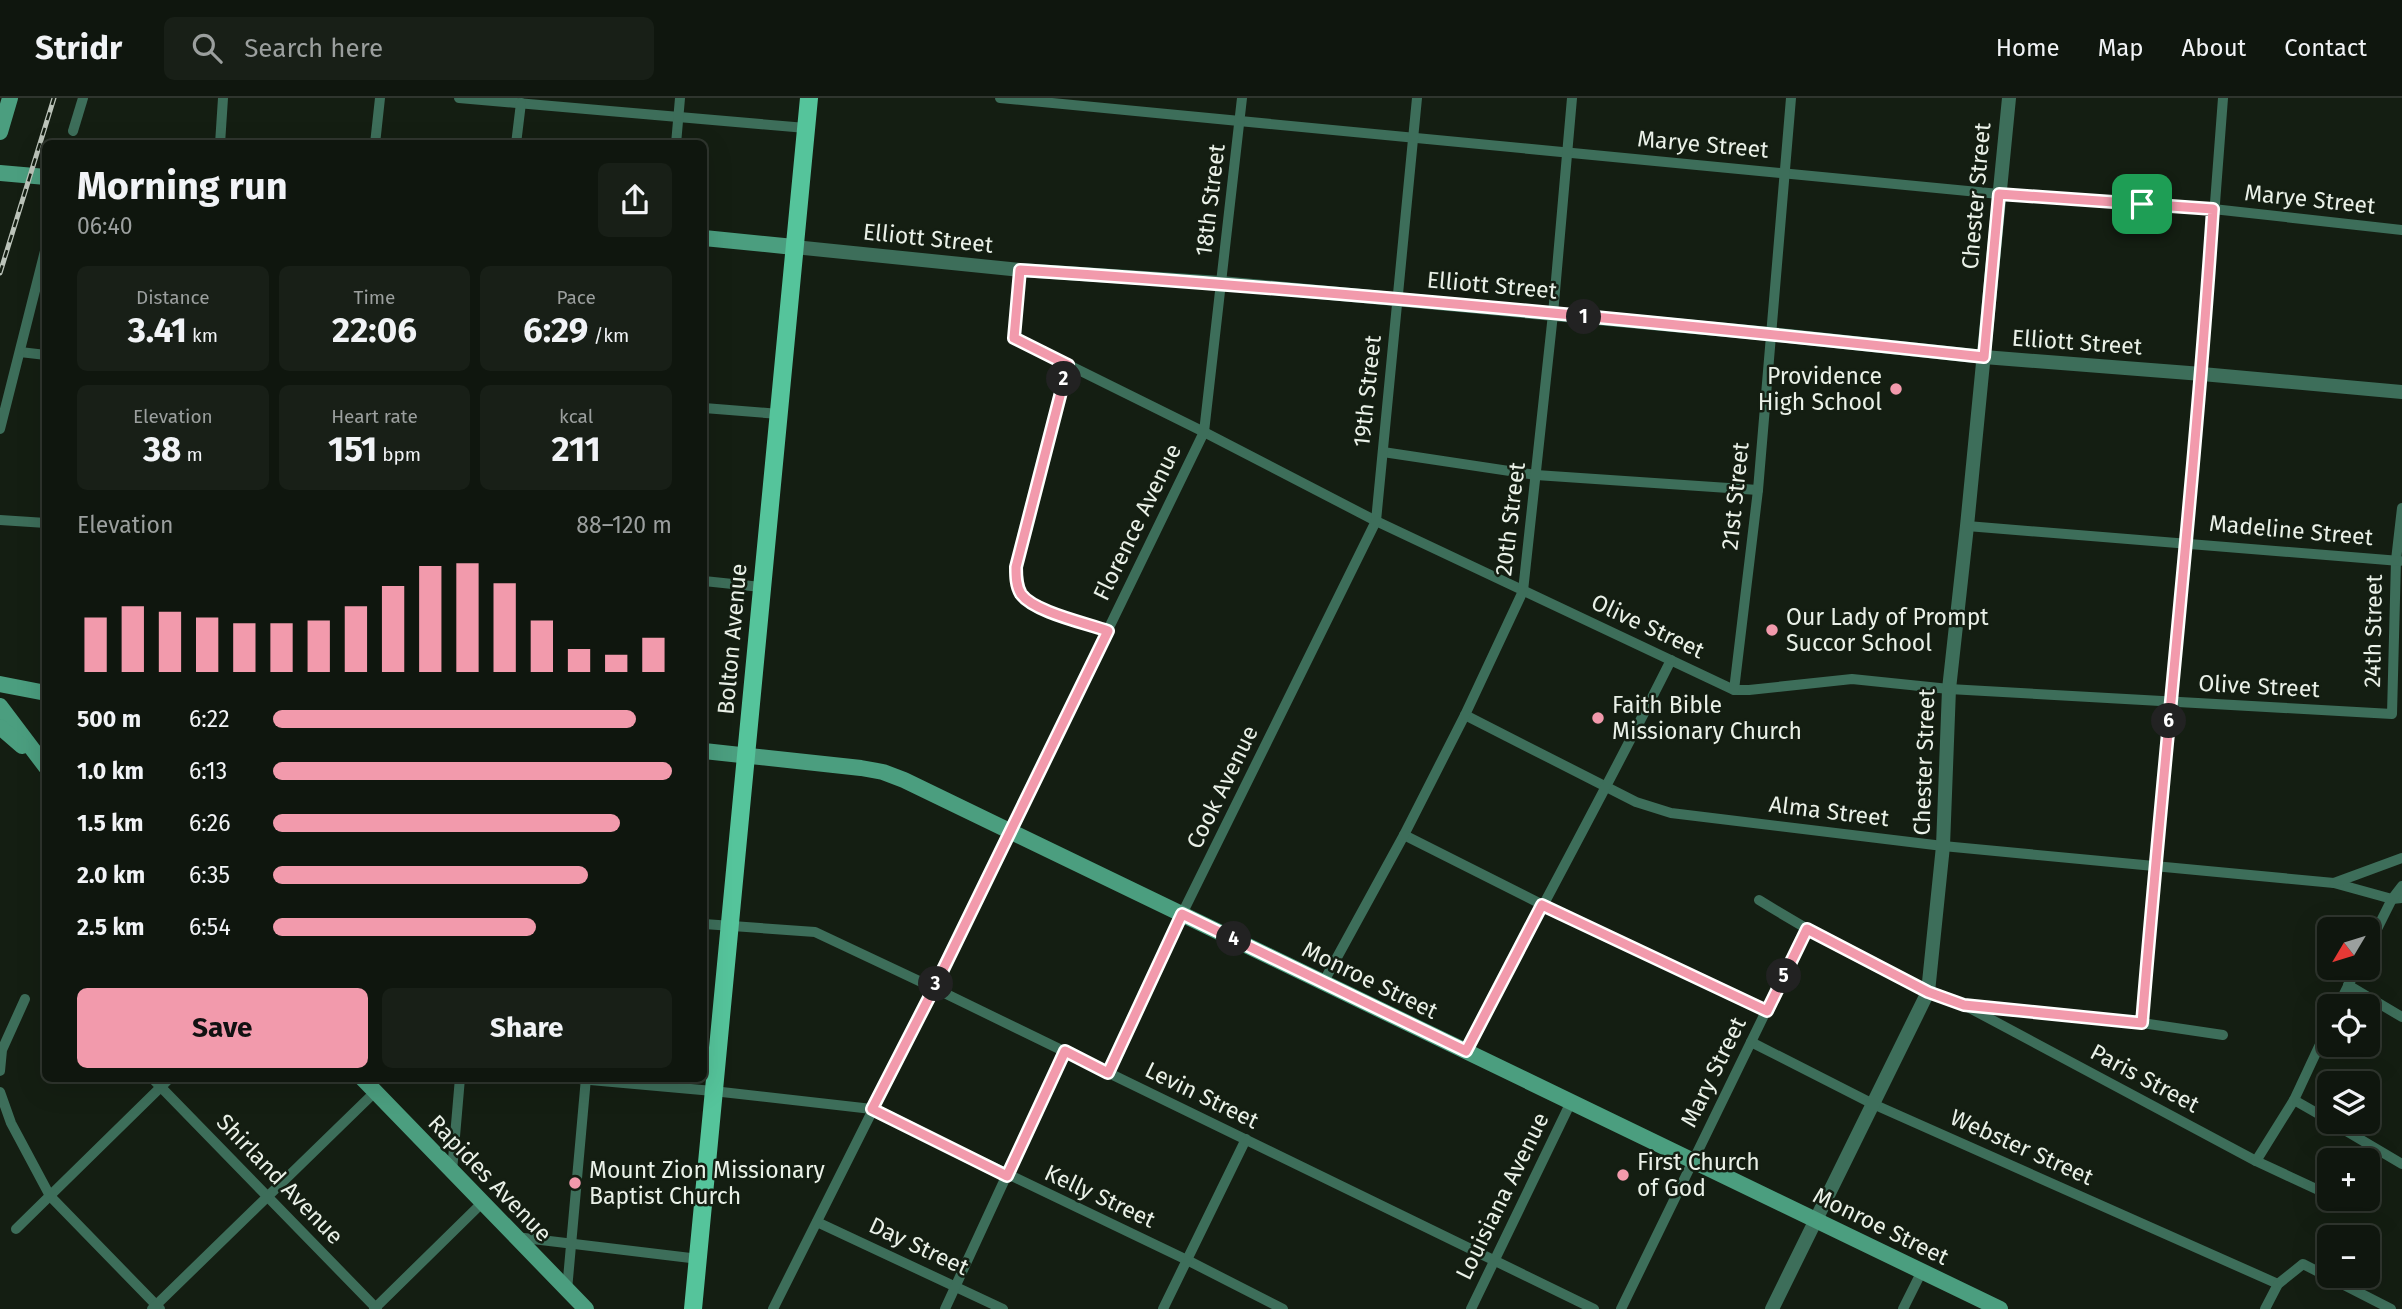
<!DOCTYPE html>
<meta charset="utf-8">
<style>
:root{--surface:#0f160e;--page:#181f17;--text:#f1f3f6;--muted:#9b9f9e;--line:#2f352e;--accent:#f29aac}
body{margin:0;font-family:"Fira Sans",sans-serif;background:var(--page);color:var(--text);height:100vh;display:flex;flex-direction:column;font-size:26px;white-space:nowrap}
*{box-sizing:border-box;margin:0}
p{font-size:23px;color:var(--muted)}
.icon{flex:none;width:38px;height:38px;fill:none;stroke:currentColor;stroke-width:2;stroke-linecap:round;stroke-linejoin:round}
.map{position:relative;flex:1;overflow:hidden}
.drawer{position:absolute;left:42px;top:42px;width:665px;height:942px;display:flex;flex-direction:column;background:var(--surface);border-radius:10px;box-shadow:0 7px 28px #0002,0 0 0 2px var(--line)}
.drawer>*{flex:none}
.needle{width:46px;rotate:232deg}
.tools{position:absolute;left:2317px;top:819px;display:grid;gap:14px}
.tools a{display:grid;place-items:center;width:63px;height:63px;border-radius:10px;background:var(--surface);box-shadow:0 7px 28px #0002,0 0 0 2px var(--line);font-size:35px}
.pin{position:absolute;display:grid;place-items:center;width:60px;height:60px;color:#fff;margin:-30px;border-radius:14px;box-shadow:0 4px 10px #0006}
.km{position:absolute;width:35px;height:35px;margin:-18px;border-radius:50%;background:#222;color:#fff;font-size:19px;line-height:35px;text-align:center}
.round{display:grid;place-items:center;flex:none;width:74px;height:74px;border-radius:10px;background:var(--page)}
.overview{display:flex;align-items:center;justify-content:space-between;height:119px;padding:0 35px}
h1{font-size:38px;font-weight:700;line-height:52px}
.stats{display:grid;grid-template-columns:repeat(3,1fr);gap:10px;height:119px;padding:7px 35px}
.stats div{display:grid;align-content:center;border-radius:10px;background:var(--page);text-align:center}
.stats b{font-size:35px;font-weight:700}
.stats small{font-size:19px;font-weight:400}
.stats p{font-size:19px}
.chart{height:196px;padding:14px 35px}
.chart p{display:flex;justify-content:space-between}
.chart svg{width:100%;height:126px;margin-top:7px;stroke:var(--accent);stroke-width:6}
.button{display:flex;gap:14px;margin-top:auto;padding:14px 35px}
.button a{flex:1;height:80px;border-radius:10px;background:var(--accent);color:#111;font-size:28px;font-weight:700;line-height:80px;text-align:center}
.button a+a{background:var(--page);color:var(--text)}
ul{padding:0 35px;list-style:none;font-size:23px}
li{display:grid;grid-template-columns:112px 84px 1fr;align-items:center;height:52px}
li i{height:18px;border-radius:9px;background:var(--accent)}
header{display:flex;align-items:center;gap:42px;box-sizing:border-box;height:98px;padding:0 35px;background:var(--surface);border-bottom:2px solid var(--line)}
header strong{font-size:33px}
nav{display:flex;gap:38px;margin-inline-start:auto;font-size:24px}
.search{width:490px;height:63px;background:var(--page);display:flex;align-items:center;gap:18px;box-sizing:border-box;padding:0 24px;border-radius:10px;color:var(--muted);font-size:26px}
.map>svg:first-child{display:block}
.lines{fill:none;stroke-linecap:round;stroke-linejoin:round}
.minor{stroke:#3d6e5a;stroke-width:10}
.tertiary{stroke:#3d6e5a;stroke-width:14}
.secondary{stroke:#4b9e7f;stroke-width:16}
.primary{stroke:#55c49b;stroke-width:18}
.rail-casing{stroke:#bcc4ba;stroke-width:5}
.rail{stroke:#141e12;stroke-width:2.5;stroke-dasharray:8;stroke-linecap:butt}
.route-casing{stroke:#fff;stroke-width:14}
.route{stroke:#f29aac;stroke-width:9}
.poi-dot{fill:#f29aac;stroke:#141e12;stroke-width:2.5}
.labels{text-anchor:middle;stroke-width:5;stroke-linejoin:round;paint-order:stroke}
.street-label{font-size:23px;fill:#eaf1e8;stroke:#141e12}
.poi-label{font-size:23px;fill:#eaf1e8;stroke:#141e12;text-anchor:start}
</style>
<header>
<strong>Stridr</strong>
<div class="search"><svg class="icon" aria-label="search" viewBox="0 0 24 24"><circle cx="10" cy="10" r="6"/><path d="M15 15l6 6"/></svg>Search here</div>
<nav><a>Home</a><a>Map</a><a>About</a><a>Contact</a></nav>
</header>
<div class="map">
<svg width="2402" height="1211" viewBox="0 0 2402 1211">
<rect width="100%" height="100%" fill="#141e12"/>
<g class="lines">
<g class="minor">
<path d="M459,0L806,30"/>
<path d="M1000,0L1999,96L2213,111L2402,132"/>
<path d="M73,33L83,0"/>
<path d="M220,46L223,0"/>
<path d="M375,46L380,0"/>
<path d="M516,46L521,5"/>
<path d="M676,46L680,0"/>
<path d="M1020,172L1014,240L1204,334L1376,423L1734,592H1749L1852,581L1949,591L2392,616L2396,462L2402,410"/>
<path d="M20,254L46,257"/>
<path d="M1068,267L1016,469C1016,478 1016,488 1021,496C1034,514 1086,525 1108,532"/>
<path d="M704,310L779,316"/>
<path d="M0,331L46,149"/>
<path d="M1383,354L1536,377L1758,392"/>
<path d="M0,422L46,425"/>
<path d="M1967,428L2400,463"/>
<path d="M704,483L761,489"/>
<path d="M1734,592L1758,392L1791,0"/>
<path d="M1465,617L1636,704L1671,715L1943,748L2334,785L2392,801L2402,800"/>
<path d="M1404,737L1543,807L1767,913"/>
<path d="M2334,785L2402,760"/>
<path d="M1759,802C1824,842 1892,880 1964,907L2256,1063L2327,1096"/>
<path d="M704,826L815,834L934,890L1594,1211"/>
<path d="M2368,849L2392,801L2402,788"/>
<path d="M1323,885L1404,737L1465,617L1523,493L1553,216L1572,0"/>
<path d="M2348,887L2402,919"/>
<path d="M1970,908L2142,925L2223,937"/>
<path d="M2338,908L2357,870"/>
<path d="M2142,925L2185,444L2202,276L2223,0"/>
<path d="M1751,944L1873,1006L2278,1186"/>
<path d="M1466,953C1534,823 1605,694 1671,562"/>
<path d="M0,973L2,952L25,901"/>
<path d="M1108,975L1182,816L1376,423L1417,0"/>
<path d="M152,980L377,1211"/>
<path d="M568,980L713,993L872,1011L1187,1162L1283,1211"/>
<path d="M0,994L11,1025L50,1098L160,1211"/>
<path d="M2294,1002L2329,1022"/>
<path d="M2331,1024L2402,1066"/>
<path d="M2256,1063L2294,1002L2329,927"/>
<path d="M452,1073L460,980"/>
<path d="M817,1124L1003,1211"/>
<path d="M16,1131L170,980"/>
<path d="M516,1139L699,1161"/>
<path d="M567,1192L586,980"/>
<path d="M152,1211L375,994"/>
<path d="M374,1211L482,1105"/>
<path d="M773,1211L934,890L1204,334L1242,0"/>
<path d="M945,1211L1064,953"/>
<path d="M1163,1211L1246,1041"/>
<path d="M1471,1211L1571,1004"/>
<path d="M1621,1211L1806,831"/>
<path d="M1903,1211L1922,1173"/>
<path d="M2265,1211L2278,1186L2303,1166L2391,1211"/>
</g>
<g class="tertiary">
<path d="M794,149L1020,172L1221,185L1770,236L1984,259L2202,276L2402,294"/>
<path d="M1772,1211L1928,894L1943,748L1949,591L1967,428L2009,0"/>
</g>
<g class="secondary">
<path d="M0,34L10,0"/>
<path d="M0,75L46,79"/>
<path d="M704,140L794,149"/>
<path d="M0,586L46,595"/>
<path d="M0,608L46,669"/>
<path d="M0,629L22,648"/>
<path d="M704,653L861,670L883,674L904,682L2000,1211"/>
<path d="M362,980L586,1211"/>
</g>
<path class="primary" d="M693,1211L809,0"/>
<defs>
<path id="rail" d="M0,175L54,0"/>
</defs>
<use href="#rail" class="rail-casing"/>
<use href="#rail" class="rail"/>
</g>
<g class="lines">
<defs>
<path id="route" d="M1999,96L2213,111C2195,383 2164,654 2142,925L1964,907L1928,894L1807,831L1767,913L1542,807L1466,953L1182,816L1108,975L1065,953L1007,1078L872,1011L934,890L1108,533C1086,525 1034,514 1021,496C1016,488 1016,478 1016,469L1068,267L1014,240L1020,172C1342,193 1663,224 1984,259Z"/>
</defs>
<use href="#route" class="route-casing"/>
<use href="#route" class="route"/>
</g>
<g class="poi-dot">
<circle cx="1896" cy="291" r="7"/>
<circle cx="1772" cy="532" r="7"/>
<circle cx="1598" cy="620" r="7"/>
<circle cx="1623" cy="1077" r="7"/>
<circle cx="575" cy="1085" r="7"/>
</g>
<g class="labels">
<g class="street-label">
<text transform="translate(1703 46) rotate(5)" y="8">Marye Street</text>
<text transform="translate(1976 98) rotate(-85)" y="8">Chester Street</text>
<text transform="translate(2310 101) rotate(6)" y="8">Marye Street</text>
<text transform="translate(1210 102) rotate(-83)" y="8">18th Street</text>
<text transform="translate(928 140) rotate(6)" y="8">Elliott Street</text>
<text transform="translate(1492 187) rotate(5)" y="8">Elliott Street</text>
<text transform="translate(2077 244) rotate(4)" y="8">Elliott Street</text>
<text transform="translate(1367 293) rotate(-84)" y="8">19th Street</text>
<text transform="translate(1735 398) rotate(-84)" y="8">21st Street</text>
<text transform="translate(1510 421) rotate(-83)" y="8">20th Street</text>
<text transform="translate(1137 424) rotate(-64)" y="8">Florence Avenue</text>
<text transform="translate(2291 432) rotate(5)" y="8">Madeline Street</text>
<text transform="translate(1648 528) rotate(25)" y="8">Olive Street</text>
<text transform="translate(2373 533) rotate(-89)" y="8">24th Street</text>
<text transform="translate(732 541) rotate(-85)" y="8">Bolton Avenue</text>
<text transform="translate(2259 588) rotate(3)" y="8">Olive Street</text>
<text transform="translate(1924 664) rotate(-88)" y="8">Chester Street</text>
<text transform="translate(1222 689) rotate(-64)" y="8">Cook Avenue</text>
<text transform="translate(1829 713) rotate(7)" y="8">Alma Street</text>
<text transform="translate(1370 882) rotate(26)" y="8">Monroe Street</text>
<text transform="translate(1713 974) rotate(-64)" y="8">Mary Street</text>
<text transform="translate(2145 980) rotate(28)" y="8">Paris Street</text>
<text transform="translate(1202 997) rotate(26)" y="8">Levin Street</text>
<text transform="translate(2022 1049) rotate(24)" y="8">Webster Street</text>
<text transform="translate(490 1080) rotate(46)" y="8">Rapides Avenue</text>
<text transform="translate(280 1081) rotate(46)" y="8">Shirland Avenue</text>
<text transform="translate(1100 1098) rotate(25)" y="8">Kelly Street</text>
<text transform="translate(1502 1098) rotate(-64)" y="8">Louisiana Avenue</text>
<text transform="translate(1881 1128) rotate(26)" y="8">Monroe Street</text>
<text transform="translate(919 1148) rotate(25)" y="8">Day Street</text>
</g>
<g class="poi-label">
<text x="1882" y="286" text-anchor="end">Providence<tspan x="1882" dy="26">High School</tspan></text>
<text x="1786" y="527">Our Lady of Prompt<tspan x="1786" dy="26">Succor School</tspan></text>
<text x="1612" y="615">Faith Bible<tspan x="1612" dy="26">Missionary Church</tspan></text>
<text x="1637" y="1072">First Church<tspan x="1637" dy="26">of God</tspan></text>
<text x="589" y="1080">Mount Zion Missionary<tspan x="589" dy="26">Baptist Church</tspan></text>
</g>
</g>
</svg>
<div class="tools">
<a><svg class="needle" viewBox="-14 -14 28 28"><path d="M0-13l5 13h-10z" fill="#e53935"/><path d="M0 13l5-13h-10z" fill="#9b9f9e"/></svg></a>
<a><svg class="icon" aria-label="locate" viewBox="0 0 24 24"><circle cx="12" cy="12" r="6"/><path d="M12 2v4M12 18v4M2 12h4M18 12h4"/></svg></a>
<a><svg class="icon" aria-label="layers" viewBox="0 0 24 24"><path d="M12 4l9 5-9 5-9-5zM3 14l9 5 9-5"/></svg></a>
<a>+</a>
<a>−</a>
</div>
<div class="pin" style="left:2142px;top:106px;background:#1e9e55"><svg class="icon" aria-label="arrive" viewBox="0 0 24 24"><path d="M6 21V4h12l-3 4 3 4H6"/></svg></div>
<b class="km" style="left:1584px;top:219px">1</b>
<b class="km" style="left:1064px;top:281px">2</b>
<b class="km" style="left:936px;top:886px">3</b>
<b class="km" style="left:1234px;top:841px">4</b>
<b class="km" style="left:1784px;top:878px">5</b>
<b class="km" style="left:2169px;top:623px">6</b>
<section class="drawer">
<div class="overview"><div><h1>Morning run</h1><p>06:40</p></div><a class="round"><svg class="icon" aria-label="share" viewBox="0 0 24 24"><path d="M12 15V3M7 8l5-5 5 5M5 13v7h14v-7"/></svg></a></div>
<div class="stats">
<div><p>Distance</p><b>3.41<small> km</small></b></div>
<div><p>Time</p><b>22:06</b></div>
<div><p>Pace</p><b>6:29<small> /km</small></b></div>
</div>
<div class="stats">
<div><p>Elevation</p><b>38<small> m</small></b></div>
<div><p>Heart rate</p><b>151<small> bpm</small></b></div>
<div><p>kcal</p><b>211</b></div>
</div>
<div class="chart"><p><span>Elevation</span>88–120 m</p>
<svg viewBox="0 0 160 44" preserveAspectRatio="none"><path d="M5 44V25M15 44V21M25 44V23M35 44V25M45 44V27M55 44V27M65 44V26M75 44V21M85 44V14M95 44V7M105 44V6M115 44V13M125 44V26M135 44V36M145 44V38M155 44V32"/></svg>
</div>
<ul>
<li><b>500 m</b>6:22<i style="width:91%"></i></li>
<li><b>1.0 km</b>6:13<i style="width:100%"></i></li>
<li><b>1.5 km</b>6:26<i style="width:87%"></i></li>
<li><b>2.0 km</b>6:35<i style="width:79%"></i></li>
<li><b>2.5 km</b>6:54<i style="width:66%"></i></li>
</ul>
<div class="button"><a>Save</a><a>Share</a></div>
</section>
</div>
